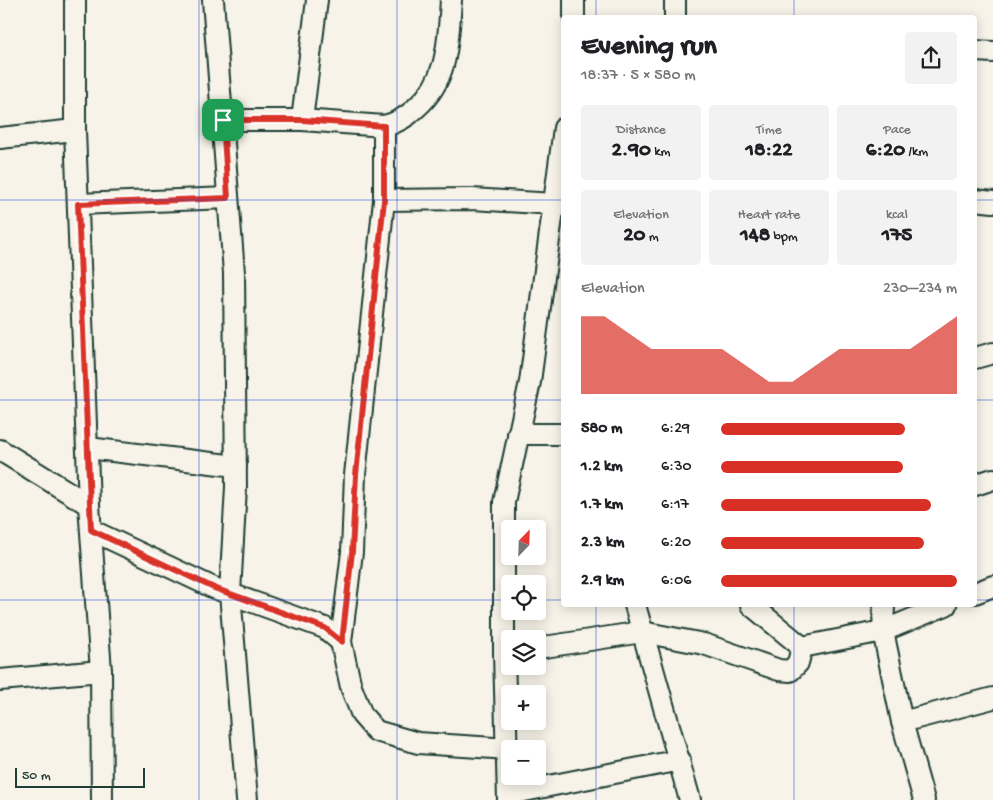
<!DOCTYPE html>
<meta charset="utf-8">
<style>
:root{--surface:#fff;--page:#f2f2f2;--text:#202124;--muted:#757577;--accent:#d93025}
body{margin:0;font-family:"Gochi Hand",sans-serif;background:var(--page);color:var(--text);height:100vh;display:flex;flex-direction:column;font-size:19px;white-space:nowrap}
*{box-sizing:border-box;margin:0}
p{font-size:16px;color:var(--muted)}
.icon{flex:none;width:28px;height:28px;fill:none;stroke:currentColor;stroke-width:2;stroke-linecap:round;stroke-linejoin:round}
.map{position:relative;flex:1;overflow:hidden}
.drawer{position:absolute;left:561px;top:15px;width:416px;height:592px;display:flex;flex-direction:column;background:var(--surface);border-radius:5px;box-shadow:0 2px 12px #0003}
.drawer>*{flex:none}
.needle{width:32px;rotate:23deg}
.buttons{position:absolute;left:501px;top:520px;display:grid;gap:10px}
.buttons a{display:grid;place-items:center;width:45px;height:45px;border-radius:5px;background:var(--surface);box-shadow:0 2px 12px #0003;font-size:25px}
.scale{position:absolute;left:15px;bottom:12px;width:130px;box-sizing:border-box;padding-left:5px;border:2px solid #1f3d34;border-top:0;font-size:14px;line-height:18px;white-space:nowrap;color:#1f3d34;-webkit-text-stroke:4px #f7f3e8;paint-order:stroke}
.pin{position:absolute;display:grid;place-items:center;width:42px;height:42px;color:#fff;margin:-21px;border-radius:10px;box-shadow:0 2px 8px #0006}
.round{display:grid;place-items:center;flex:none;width:52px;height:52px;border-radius:5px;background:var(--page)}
.headline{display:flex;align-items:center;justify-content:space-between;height:85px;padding:0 20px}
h1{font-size:28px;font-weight:800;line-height:38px}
.figures{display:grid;grid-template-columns:repeat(3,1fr);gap:8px;height:85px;padding:5px 20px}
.figures div{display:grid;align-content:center;border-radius:5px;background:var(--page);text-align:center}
.figures b{font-size:21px;font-weight:800}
.figures small{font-size:14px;font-weight:400}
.figures p{font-size:14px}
.chart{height:140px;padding:10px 20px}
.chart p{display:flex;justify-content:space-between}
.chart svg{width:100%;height:90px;margin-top:5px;fill:var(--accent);opacity:.7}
ul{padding:0 20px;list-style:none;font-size:16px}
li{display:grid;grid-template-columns:80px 60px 1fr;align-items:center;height:38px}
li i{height:12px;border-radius:6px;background:var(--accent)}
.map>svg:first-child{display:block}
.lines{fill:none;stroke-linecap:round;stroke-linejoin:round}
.street-casing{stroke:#1f3d34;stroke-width:24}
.street{stroke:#f7f3e8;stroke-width:20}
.route-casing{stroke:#fff;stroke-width:10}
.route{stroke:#d93025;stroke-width:6}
.grid{fill:none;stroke:#1d4ed8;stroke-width:1;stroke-opacity:0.55}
</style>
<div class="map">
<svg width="993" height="800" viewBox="0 0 993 800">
<rect width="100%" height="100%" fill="#f7f3e8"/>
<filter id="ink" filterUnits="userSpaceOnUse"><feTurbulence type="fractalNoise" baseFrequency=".02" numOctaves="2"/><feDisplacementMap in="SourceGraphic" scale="10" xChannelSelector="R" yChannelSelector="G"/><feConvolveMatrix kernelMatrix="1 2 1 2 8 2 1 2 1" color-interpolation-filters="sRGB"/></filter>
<g filter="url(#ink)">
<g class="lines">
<defs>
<g id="street">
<path d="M75,0V130L89,505L101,671L102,800"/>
<path d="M213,0L234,273L236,487L230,593L247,800"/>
<path d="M675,0V18"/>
<path d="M574,18V0"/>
<path d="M975,51L993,52"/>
<path d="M223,120H302L317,0"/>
<path d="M302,120L384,126C398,123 407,117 417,107C449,79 448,40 451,0"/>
<path d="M384,126V200L355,475L352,552L341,642L351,687L362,715L376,731L418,743L509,749"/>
<path d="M0,138L75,130"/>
<path d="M384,200L472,199L554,204"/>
<path d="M975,200L993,202"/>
<path d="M78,204L228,198"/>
<path d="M975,358L993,353"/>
<path d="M518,434H564"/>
<path d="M88,448L236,466"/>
<path d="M0,450L89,505"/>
<path d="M975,485L993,479"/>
<path d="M91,530L214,588L325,628L341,642"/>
<path d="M975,593L993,586"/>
<path d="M635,605L690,800"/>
<path d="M751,605L802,647L883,631L946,605"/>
<path d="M884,605L883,631L902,722L924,800"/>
<path d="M538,648L642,632L704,644L779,670L790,671L798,663L802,647"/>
<path d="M0,680L101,671"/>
<path d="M902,722L993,698"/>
<path d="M509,794L680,760"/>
<path d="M508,800L504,653V502L530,382L564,128"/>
</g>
</defs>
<use href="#street" class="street-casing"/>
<use href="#street" class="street"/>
</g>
</g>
<g class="lines" filter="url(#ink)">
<defs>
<path id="route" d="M223,120H302L384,126V200L356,475L352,552L342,642L325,628L214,588L91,530L78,204L228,198Z"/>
</defs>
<use href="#route" class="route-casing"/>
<use href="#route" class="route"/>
</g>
<path class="grid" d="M199,0V800M397,0V800M596,0V18M794,0V18M0,200H564M975,200H993M0,400H564M975,400H993M0,600H510M538,600H564M975,600H993M596,605V800M794,605V800"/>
</svg>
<div class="buttons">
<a><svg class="needle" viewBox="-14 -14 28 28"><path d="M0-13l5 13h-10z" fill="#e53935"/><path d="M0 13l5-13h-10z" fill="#757577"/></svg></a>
<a><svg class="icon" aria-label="locate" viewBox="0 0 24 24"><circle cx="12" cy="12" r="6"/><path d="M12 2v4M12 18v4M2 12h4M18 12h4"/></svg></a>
<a><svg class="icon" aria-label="layers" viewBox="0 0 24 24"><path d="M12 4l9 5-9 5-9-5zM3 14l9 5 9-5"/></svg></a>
<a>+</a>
<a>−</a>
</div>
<div class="scale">50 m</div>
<div class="pin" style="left:223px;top:120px;background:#1e9e55"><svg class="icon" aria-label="arrive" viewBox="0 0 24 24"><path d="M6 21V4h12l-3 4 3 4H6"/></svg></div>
<section class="drawer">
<div class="headline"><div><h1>Evening run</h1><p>18:37 · 5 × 580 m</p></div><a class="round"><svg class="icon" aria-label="share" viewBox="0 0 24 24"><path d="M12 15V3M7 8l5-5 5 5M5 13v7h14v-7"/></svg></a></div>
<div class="figures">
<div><p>Distance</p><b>2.90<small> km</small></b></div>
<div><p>Time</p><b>18:22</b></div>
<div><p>Pace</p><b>6:20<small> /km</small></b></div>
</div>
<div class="figures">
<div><p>Elevation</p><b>20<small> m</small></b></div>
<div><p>Heart rate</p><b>148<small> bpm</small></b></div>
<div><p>kcal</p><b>175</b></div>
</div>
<div class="chart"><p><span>Elevation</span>230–234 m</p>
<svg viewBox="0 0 160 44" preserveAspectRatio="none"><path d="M0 44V6L10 6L20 14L30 22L40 22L50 22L60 22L70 30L80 38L90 38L100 30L110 22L120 22L130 22L140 22L150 14L160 6V44z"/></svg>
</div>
<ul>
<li><b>580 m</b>6:29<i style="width:78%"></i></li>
<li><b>1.2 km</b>6:30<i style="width:77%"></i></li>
<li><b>1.7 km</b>6:17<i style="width:89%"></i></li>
<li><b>2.3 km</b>6:20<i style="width:86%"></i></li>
<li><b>2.9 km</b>6:06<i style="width:100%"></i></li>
</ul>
</section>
</div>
